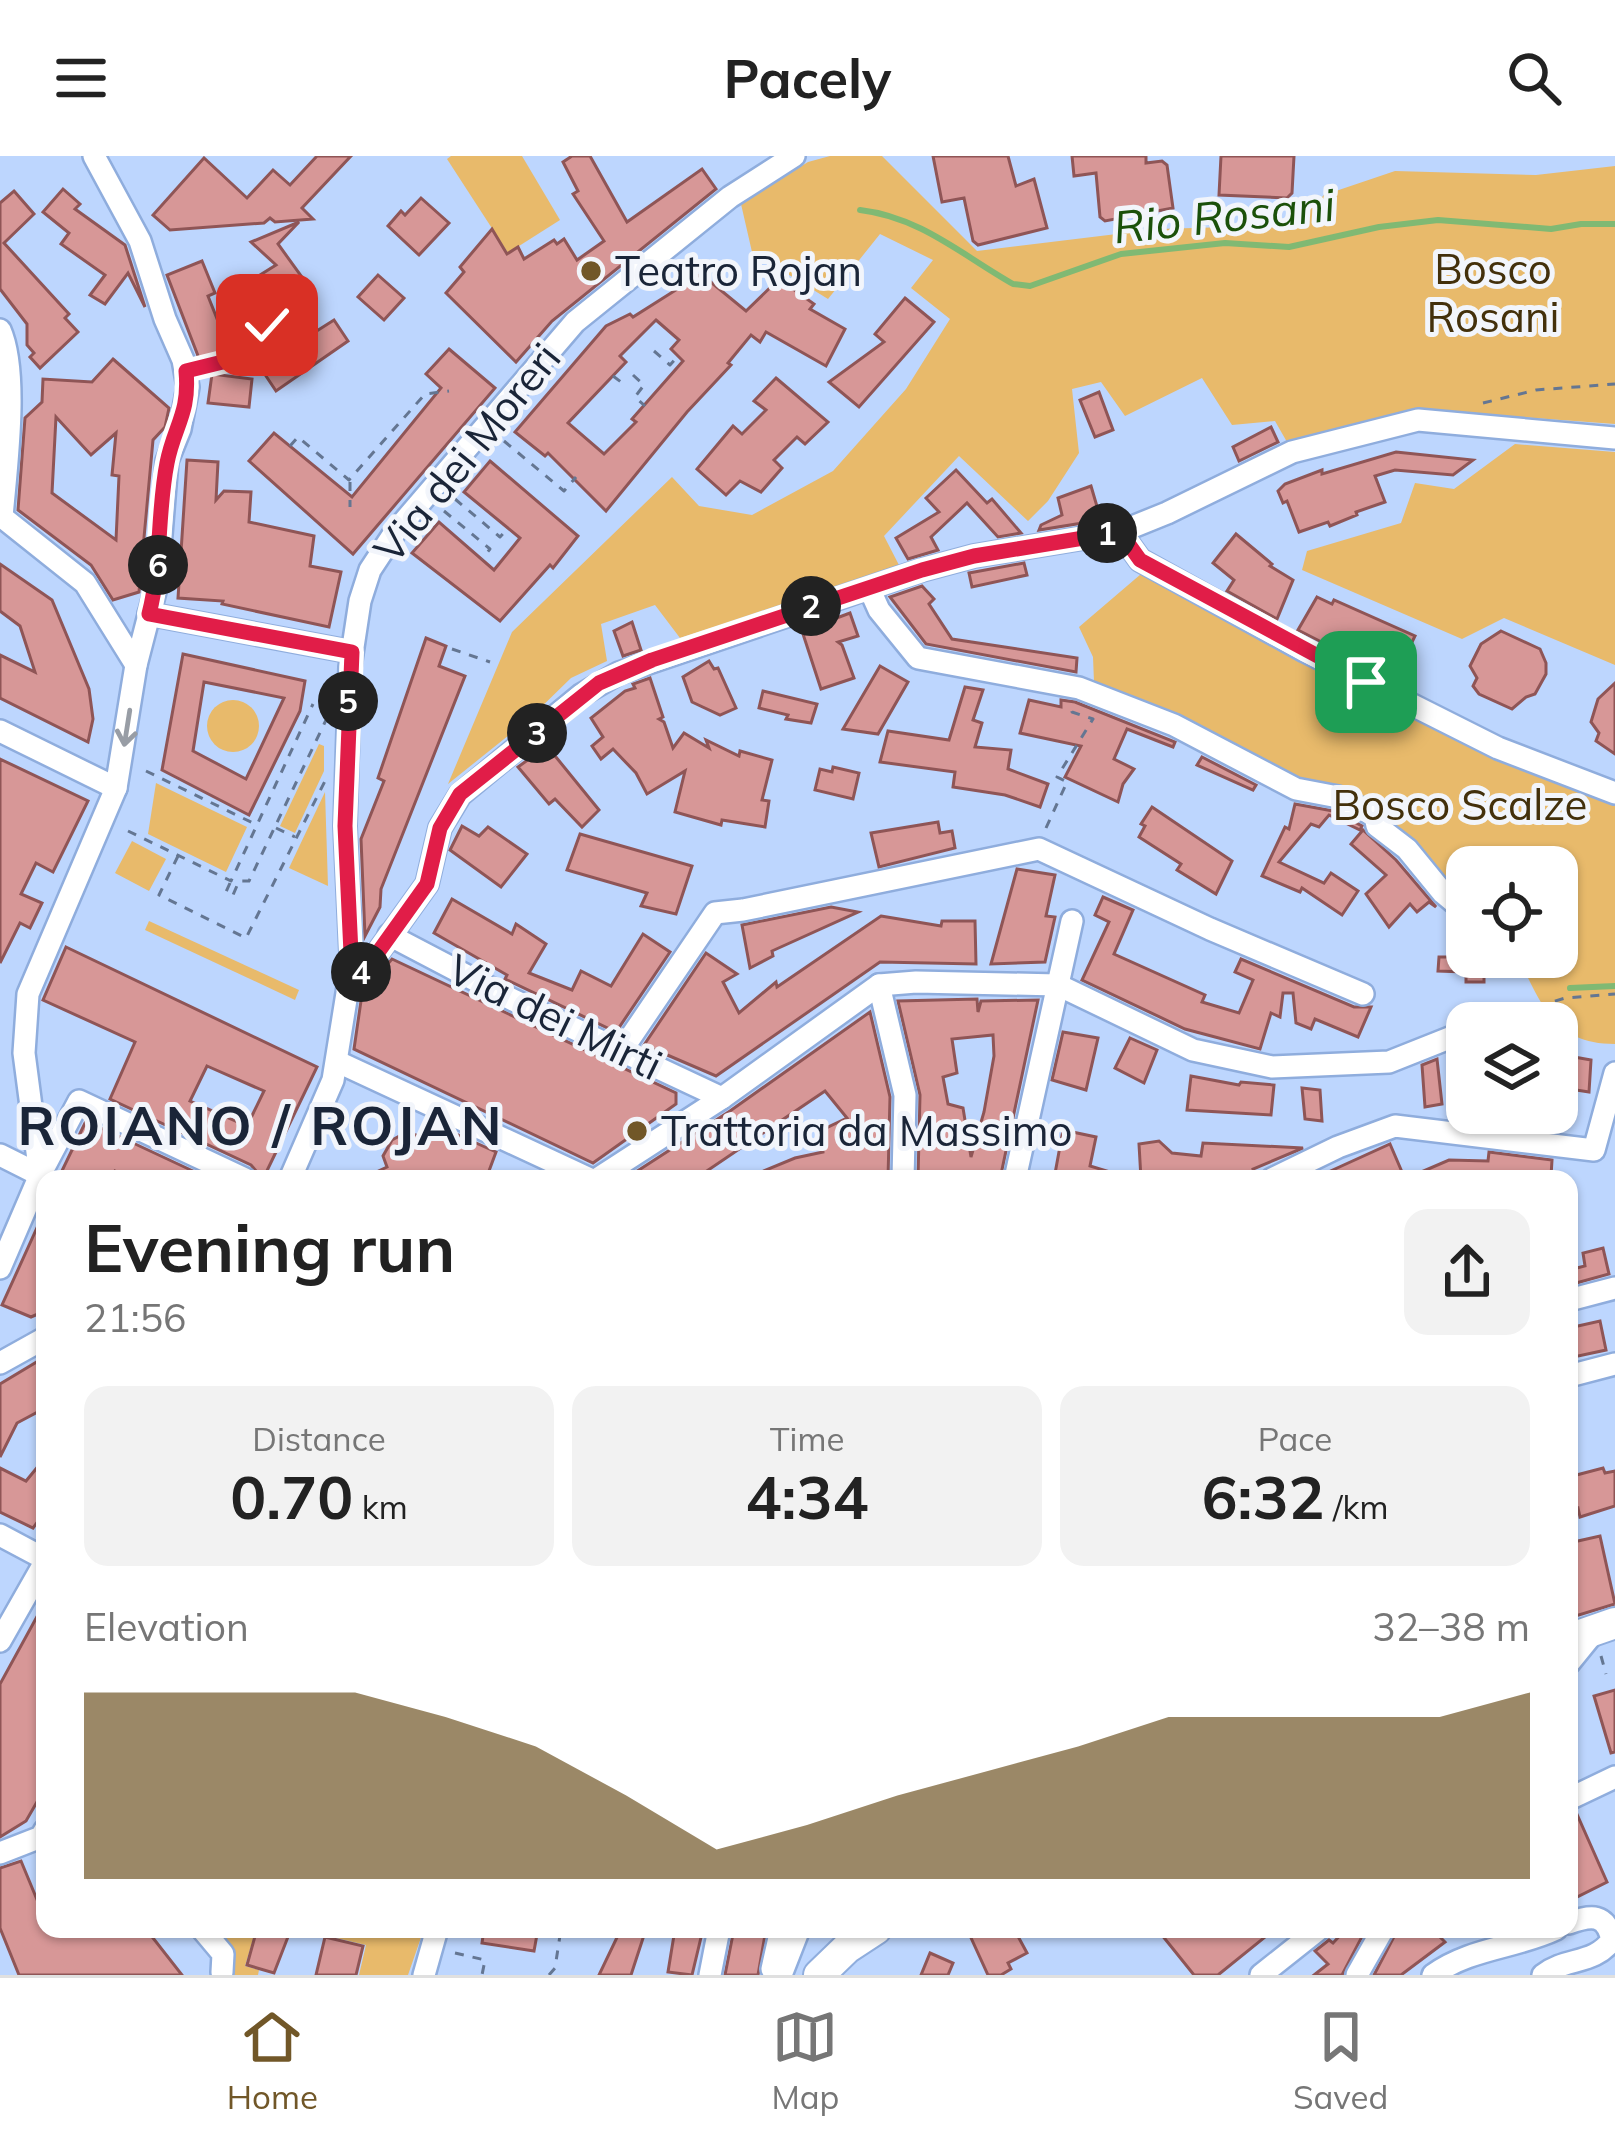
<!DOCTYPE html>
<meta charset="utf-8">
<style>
:root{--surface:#fff;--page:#f2f2f2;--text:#222;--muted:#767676;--line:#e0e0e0;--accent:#715728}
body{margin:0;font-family:Mulish,sans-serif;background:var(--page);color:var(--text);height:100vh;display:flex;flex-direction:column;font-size:45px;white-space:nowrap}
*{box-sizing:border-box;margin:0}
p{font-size:39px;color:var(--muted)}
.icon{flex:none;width:66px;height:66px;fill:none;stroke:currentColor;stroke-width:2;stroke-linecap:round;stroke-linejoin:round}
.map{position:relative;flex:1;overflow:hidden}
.details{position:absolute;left:36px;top:1014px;width:1542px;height:768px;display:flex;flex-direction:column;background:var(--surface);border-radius:24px;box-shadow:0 3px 9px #0004}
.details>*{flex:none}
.fabs{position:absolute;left:1446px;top:690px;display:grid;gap:24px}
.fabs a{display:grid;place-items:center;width:132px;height:132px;border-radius:24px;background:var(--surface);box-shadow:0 3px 9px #0004;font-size:60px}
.pin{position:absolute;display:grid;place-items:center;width:102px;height:102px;color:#fff;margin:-51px;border-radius:24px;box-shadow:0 6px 18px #0006}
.km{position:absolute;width:60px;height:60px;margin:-30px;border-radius:50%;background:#222;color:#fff;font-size:33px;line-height:60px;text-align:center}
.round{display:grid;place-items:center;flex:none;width:126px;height:126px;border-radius:24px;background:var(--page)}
.headline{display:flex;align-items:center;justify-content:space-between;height:204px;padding:0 48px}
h1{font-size:66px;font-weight:700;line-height:90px}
.stats{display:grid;grid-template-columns:repeat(3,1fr);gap:18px;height:204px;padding:12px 48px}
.stats div{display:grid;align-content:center;border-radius:24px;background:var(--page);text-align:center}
.stats b{font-size:60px;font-weight:700}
.stats small{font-size:33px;font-weight:400}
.stats p{font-size:33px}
.chart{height:336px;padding:24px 48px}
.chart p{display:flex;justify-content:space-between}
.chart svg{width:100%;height:216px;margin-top:12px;fill:var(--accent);opacity:.7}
header{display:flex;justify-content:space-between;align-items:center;height:156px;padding:0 48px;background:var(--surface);font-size:54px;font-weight:700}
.dock{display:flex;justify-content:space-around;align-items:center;height:168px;border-top:3px solid var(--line);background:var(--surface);font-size:33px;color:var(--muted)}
.dock a{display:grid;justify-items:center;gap:6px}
.dock .active{color:var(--accent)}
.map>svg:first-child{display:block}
.green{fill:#e8ba6b}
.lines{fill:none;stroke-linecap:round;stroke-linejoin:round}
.stream{stroke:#80b973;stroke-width:6}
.building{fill:#d79797;stroke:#8f5556;stroke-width:3;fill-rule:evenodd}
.street-casing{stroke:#8faddd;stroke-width:26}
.secondary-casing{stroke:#8faddd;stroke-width:34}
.path{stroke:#647692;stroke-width:3;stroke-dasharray:9 9;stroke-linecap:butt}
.street{stroke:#fff;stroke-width:21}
.secondary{stroke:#fff;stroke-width:30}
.oneway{stroke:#989da5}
.route-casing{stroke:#fff;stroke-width:24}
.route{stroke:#e11d48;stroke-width:15}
.poi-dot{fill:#715728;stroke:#f2f5fb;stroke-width:4.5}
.labels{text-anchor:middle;stroke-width:10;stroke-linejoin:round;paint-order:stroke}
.park-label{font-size:42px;fill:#43300b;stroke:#f2f5fb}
.poi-label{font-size:42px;fill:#1a2538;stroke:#f2f5fb;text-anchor:start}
.street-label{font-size:42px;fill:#1a2538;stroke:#f2f5fb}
.water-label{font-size:45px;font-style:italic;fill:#1b510a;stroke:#f2f5fb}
.district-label{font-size:54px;font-weight:bold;letter-spacing:3px;fill:#1a2538;stroke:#f2f5fb}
</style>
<header><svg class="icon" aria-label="menu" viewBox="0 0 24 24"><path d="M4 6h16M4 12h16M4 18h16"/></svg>Pacely<svg class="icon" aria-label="search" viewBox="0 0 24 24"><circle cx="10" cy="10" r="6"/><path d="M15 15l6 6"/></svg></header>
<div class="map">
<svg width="1615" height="1819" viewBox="0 0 1615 1819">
<rect width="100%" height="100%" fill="#bdd6fe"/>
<g class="green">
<path d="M451,0H522L560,64L508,97L447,3Z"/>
<path d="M830,0H882L977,95L1158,73L1295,69L1324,39L1395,15L1536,19L1615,10V268L1411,253L1287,286L1275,265L1232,269L1202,222L1125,260L1101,226L1072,233L1079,297L1048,345L1028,365L959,300L884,380L900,411L680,482L655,449L601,468L607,505L571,522L529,563L448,628L512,476L672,321L699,350L752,359L833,315L906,233L950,163L911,132L933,104L880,78L828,143L752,96L741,48L808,6Z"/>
<path d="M1515,288L1615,296V509L1504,462L1462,483L1302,414L1307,395L1401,367L1415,327L1454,333Z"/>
<path d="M1141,418L1447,576L1615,650V888C1554,888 1541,848 1518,801H1557V711H1467V746L1388,670L1385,656L1348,633L1294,623L1094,526L1093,501L1079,471Z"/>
<circle cx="233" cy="570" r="26"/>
<path d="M319,588L324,590V615L295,677L280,670Z"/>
<path d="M156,627L247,671L226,716L148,678Z"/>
<path d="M325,636L328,730L289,712Z"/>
<path d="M132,685L166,703L149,735L115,717Z"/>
<path d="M149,765L299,834L295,844L145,774Z"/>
<path d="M208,1773H256L245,1810L259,1814L258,1819H226Z"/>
<path d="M298,1773H383L402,1778L404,1773H424L408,1819H359L366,1789Z"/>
</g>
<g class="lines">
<g class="stream">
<path d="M860,54C920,61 962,99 1013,128L1030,130L1121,98L1225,87L1289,91L1379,71L1438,64L1551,73L1581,68H1615"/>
<path d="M1570,832L1615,830"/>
</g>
</g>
<g class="building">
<path d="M317,0H351L302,52L313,63L275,66L270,62L264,67L170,74L153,59L204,2L247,42L273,14L290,29Z"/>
<path d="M572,0H590L627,66L702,13L716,33L552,165L516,206L446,137L464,116L460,111L492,73L507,98L518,91L524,103L554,84L557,88L564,83L577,104L604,85L573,38L578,35L563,6Z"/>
<path d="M933,0H1008L1016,30L1034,23L1047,72L978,89L973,85L964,42L942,46Z"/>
<path d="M1072,0H1146V7L1162,5L1167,9L1173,52L1105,65L1100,61L1096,17L1074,20Z"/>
<path d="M1221,0H1294L1292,37L1287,42L1219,39Z"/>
<path d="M63,33L80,48L75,53L125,89L145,151L128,117L105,148L90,139L105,119L61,88L69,77L43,56Z"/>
<path d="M14,35L34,58L4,87L69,158L65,162L78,176L40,212L30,201L34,197L27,189V168L0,133V47Z"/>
<path d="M421,42L449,67L419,99L388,70L401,55L405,59Z"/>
<path d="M299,66L278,88L312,135L261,163L241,131L276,109L251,86Z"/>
<path d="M202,105L215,137L208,140L229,193L200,205L167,119Z"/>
<path d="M701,118L746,155L779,123L814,148L810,153L845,173L826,210L766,176L760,186L751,179L728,207L731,209L687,256L606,355L548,297L545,300L515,276L606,170L630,158L633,161ZM656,164L679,184L671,193L683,205L632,263L636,266L604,298L568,267L626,206L620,200Z"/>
<path d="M378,119L404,142L384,164L358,141Z"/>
<path d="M905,142L934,166L859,251L829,226L884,186L875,178Z"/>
<path d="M334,164L348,185L276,235L260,211Z"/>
<path d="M449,193L495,232L353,398L249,305L274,277L352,341L441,232L426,218Z"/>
<path d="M113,203L169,252L165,271L153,284L139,436L113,444L91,409L18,354L25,262L42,246L43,223L92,226ZM56,261L91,299L116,277L112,319L119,320L116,384L52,337Z"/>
<path d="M212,218L252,223L249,251L208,247Z"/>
<path d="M776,222L828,266L805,288L797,281L774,304L782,312L761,336L740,325L726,339L697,313L733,270L742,278L766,254L754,245Z"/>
<path d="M1099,236L1113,274L1095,281L1080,244Z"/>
<path d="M1271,271L1278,286L1239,305L1233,291Z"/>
<path d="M1396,296L1473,304L1453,319L1395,314L1375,320L1385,346L1356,356L1357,359L1330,370L1328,366L1299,376L1287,345L1283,347L1278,335L1285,328L1322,314V318Z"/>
<path d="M187,304L218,306L216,344L224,335L251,336L249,366L314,380L310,410L341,416L329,471L222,448L223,445L178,442Z"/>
<path d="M490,305L578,380L553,412L550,409L500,465L412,397L439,366L494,414L520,382L464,336Z"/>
<path d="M956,314L987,347L992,343L1021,377L998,381L967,347L931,381L938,394L908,403L896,382L939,356L926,342Z"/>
<path d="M1091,330L1101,364L1039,374L1041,369L1062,359L1058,342Z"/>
<path d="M1236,378L1272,408L1270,410L1293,424L1277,463L1227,435L1234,424L1213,407Z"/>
<path d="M1024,407L1027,419L972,431L969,417Z"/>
<path d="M0,408L52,444L89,533L93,563L88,586L0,542V499L35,516L20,470L0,455Z"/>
<path d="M922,430L934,443L929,448L952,483L1077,502L1076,516L926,488L890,441Z"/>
<path d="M1317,441L1332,448L1334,444L1415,480L1394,523L1298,474Z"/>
<path d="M850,457L858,480L838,486L842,489L854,522L821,533L802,475Z"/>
<path d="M632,466L641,494L623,500L614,475Z"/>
<path d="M1501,475L1540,493L1546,507V518L1535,538L1526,541L1512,553L1479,538L1473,530L1477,522L1470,510L1481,488Z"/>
<path d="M426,482L446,490L439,510L465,520L381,733L380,751L365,780L361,683L384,625L378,622Z"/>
<path d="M183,498L305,525L300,555L249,659L162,614ZM204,526L284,542L246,623L193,595Z"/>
<path d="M709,505L714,513L718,512L736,552L720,559L692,546L683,521Z"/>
<path d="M880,510L908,526L878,578L843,573Z"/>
<path d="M650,522L663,561L659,563L664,566L673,592L684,577L709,592L706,584L739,600L740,595L772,604L762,644L769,645L765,671L722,664L721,669L675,656L685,615L647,638L636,617L613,593L601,603L592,590L603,581L591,562L625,535L635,532L633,528Z"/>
<path d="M1615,527V598L1596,585L1599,577L1591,566L1598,543Z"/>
<path d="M965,531L983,534L973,564L982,567L975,591L1011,594L1008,613L1048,628L1040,651L1005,639L953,631L955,616L880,606L888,575L949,584Z"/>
<path d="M763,535L817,548L811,567L786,563L788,559L759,552Z"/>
<path d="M1029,544L1061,551V544L1075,546L1175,586L1173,591L1127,573L1114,603L1134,613L1123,628L1118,646L1065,621L1081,590L1020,577Z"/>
<path d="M547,590L599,654L582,671L555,643L549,648L518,611Z"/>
<path d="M1202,601L1256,629L1253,634L1197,609Z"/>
<path d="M0,603L88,645L53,716L36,707L21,738L42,747L30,772L20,767L0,807Z"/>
<path d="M833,611L859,617L853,643L815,634L820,613L832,616Z"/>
<path d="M1295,648L1333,655L1362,670L1360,674L1329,659L1319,671L1311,668L1279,706L1324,727L1331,717L1358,735L1342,759L1302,732L1300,736L1262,720L1285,671L1289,673Z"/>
<path d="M1152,651L1232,705L1216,738L1177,714L1181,708L1139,681L1145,670L1141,668Z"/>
<path d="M938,666L940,677L952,675L955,692L879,711L871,677Z"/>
<path d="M462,670L479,680L488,671L527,698L501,731L450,694Z"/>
<path d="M1363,674L1396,704L1436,751L1429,746L1417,756L1410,748L1389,771L1366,738L1386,719L1351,688Z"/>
<path d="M580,678L692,710L676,758L641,750L647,737L567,714Z"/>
<path d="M1017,713L1055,719L1046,760L1055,761L1045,806L991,808Z"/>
<path d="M1103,741L1133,754L1114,798L1205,839L1202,846L1239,857L1253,824L1235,816L1241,803L1354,851H1371L1358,881L1315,863L1311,873L1296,867L1293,837H1283L1280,861L1271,857L1260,893L1185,873L1082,824L1109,766L1095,759Z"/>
<path d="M452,743L512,778L516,768L546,788L529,817L572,834L581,815L611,830L643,778L670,796L616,876L505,823L507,819L434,777Z"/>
<path d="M831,751L858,756L772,795L773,800L750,812L742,769Z"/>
<path d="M881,760L941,770L942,765H975L976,808L880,806L716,920L644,889L706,797L737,818L723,826L739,857L776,826L777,831Z"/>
<path d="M66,791L317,911L263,1023L251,1009L110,943L135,886L43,844ZM207,910L264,935L247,970L190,945Z"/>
<path d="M1439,801H1495V817L1484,816V826H1466V816L1438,815Z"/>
<path d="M392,803L676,937V948L593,1007L354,893L362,838Z"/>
<path d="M977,843L978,856L981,845L1038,844L1000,1023H918L920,939L898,845ZM993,879L994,900L984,956L971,1001L963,952L948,948L943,921L957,917L952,883Z"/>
<path d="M870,856L890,941L888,1023H744L795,1002L823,996L822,974L847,962L825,935L695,1023H625L730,955Z"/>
<path d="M1063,876L1098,882L1086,934L1052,924Z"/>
<path d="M1130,882L1157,894L1144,927L1115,912Z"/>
<path d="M1563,899L1591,904L1589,936L1557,931Z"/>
<path d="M1437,903L1442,948L1425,951L1422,909Z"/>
<path d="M1191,920L1239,929L1241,926L1274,929L1271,959L1187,954Z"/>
<path d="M1302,932L1320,934L1322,965L1305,963Z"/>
<path d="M86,965L210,1023H132L115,1015L112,1023H58Z"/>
<path d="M445,973L496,996L486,1023H361L387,1011L383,1000L392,984L407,976L424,982Z"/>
<path d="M1063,974L1096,981L1090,1010L1120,1019L1119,1023H1054Z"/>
<path d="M1159,985L1172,997L1201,1000L1203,987L1303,992L1253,1013L1256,1023H1141L1139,988Z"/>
<path d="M1390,988L1405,1023H1313Z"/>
<path d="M1489,996L1552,1004L1551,1020L1405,1023L1449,1004L1488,1005Z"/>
<path d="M45,1054V1155L31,1161L2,1149Z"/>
<path d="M1603,1092L1609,1118L1569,1129V1114L1585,1110L1583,1097Z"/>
<path d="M1600,1165L1606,1194L1569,1202V1172Z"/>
<path d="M45,1201V1252L17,1267L0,1301V1228Z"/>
<path d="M45,1302V1356L33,1372L0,1356V1312L26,1325Z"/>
<path d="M1603,1312L1605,1317L1615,1315V1350L1580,1361L1578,1352L1569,1355V1321Z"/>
<path d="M1600,1380L1615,1448L1569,1462V1387Z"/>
<path d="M45,1446V1632L26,1665L0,1681V1528Z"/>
<path d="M1615,1534V1596L1611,1597L1594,1540Z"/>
<path d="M1576,1656L1607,1726L1569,1745V1658Z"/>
<path d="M21,1705L45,1763V1773H146L182,1819H19L0,1772V1712Z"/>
<path d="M257,1773H291L274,1817L247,1809Z"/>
<path d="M484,1773H538L534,1795L482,1787Z"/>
<path d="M621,1773H646L631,1819H599Z"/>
<path d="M675,1773H703L692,1819L668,1816Z"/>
<path d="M734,1773H766L758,1819H725Z"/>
<path d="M967,1773H1014L1027,1797L1008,1807L1011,1813L1001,1819H988Z"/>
<path d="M1157,1773H1275L1218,1819H1194Z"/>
<path d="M1346,1773H1366L1342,1819H1314L1328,1808L1315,1795L1329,1784L1333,1787Z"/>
<path d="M1398,1773H1432L1445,1786L1401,1819H1374Z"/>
<path d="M325,1781L363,1790L356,1819H316Z"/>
<path d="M930,1797L953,1807L948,1819H921Z"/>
</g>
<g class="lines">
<defs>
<g id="street">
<path d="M0,174C19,217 6,313 2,361L85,427L136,509"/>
<path d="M1120,376L1140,404L1305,495L1498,592L1615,637"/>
<path d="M870,434L879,454L918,502L1079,532L1174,569L1296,633L1338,641L1375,660L1377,670L1407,693L1443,737L1467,757"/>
<path d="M149,458L352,496"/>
<path d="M0,575L116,632"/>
<path d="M389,779L511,843L722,942"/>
<path d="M879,829L905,939L903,1023"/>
<path d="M348,831L374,802L427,728L440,672L460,639L581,539L619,517L922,414L974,400L1120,376L1167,357L1292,296L1418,264L1615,282"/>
<path d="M622,894L715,757L743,754L1039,693L1210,773L1363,838"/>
<path d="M338,906L590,1023"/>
<path d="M0,999L40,1019"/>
<path d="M40,1019L24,897L28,838L116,632L136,509L157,428L167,305L180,273L188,231L183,204L165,163L140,85L94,0"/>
<path d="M290,1023L333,924L348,831L351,797L345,670L350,511L360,445L370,414L395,376L575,166L730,41L794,0"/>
<path d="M597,1023L722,942L879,829L916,826L1058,829L1193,894L1272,911L1389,906L1467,875"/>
<path d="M1015,1023L1072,765"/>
<path d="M1272,1023L1338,991L1395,970L1594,994L1615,917"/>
<path d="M0,1112L40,1019L79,945L245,1023"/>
<path d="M1569,1144L1615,1132"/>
<path d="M0,1207L45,1182"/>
<path d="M1569,1220L1615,1208"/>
<path d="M0,1379L45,1403"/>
<path d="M0,1485L45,1406"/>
<path d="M1569,1507L1595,1475"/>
<path d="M1569,1643L1615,1621"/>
<path d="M0,1697L41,1681L45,1674"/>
<path d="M202,1773L223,1798L222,1816"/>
<path d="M772,1813L781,1773"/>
<path d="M424,1819L437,1773"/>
<path d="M710,1819L719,1773"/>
<path d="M781,1819L799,1773"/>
<path d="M1261,1819L1319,1773"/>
<path d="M1357,1819L1383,1773"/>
<path d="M1433,1819C1470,1792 1516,1792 1556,1773"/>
<path d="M1543,1819C1566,1801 1594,1809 1612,1784C1606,1757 1591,1759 1569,1767"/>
</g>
<g id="secondary">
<path d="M1569,1483L1615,1467"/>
<path d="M819,1819L847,1792L876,1773"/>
</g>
</defs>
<use href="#street" class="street-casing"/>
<use href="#secondary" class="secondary-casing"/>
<g class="path">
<path d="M654,195L670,209L678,200"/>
<path d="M206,210L247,200L269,183L268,166L297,146L295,142"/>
<path d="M633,219L644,229L635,241L645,250"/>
<path d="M613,220L625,229"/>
<path d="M1483,247L1536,234L1615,228"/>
<path d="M504,285L564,335L576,321"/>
<path d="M290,290L298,281L349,324L425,238L449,235"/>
<path d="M350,326V351"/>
<path d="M455,343L500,381L508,372"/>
<path d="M444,355L490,393L482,403"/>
<path d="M452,493L490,506"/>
<path d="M146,615L255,668"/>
<path d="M276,672L295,681"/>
<path d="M1046,672L1067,626L1057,621L1093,563L1072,556L1073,550"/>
<path d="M128,675L231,725L313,548"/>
<path d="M178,700L159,739L246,782L325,625"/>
<path d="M230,727L226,736L233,739L239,725H249L327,562"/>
<path d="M1486,866L1565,842L1615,838"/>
<path d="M1601,1500L1606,1518"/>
<path d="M455,1797L485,1804L482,1819"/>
<path d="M549,1819L555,1812L561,1773"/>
</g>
<use href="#street" class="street"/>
<use href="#secondary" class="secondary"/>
</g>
<defs><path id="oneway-shaft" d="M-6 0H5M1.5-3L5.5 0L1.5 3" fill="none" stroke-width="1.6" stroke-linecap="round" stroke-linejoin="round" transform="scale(3)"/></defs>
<use class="oneway" href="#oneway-shaft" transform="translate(127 572) rotate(99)"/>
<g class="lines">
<defs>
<path id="route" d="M267,169L269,183L247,200L186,215C190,258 174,270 167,307C157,357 162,408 149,458L352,496L345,670L351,797L348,831L374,802L427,728L440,672L460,638L599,527L652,504L922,414L974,400L1120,376L1140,404L1366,526"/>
</defs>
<use href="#route" class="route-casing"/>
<use href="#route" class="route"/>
</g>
<g class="poi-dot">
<circle cx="591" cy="115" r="12"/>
<circle cx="637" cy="975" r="12"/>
</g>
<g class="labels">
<g class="park-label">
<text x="1493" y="128">Bosco<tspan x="1493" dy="48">Rosani</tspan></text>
<text x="1460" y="664">Bosco Scalze</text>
</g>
<g class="poi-label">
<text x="615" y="130">Teatro Rojan</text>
<text x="661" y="990">Trattoria da Massimo</text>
</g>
<g class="street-label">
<text transform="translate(467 297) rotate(-51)" y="15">Via dei Moreri</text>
<text transform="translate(555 861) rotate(26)" y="15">Via dei Mirti</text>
</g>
<g class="water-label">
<text transform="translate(1224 60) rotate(-6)" y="16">Rio Rosani</text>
</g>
<g class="district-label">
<text x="261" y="989">ROIANO / ROJAN</text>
</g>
</g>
</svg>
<div class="fabs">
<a><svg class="icon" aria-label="locate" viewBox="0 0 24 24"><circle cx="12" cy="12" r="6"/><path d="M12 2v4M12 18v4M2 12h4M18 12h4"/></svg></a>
<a><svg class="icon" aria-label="layers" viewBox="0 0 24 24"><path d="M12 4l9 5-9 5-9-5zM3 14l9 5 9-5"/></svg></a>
</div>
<div class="pin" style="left:1366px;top:526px;background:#1e9e55"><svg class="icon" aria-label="arrive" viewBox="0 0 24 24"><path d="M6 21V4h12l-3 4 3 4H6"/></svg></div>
<div class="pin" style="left:267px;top:169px;background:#d93025"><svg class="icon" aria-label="check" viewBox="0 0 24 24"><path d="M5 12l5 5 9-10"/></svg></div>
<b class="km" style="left:1107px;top:377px">1</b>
<b class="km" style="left:811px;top:450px">2</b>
<b class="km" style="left:537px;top:577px">3</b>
<b class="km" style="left:361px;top:816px">4</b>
<b class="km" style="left:348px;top:545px">5</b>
<b class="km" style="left:158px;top:409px">6</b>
<section class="details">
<div class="headline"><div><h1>Evening run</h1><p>21:56</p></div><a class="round"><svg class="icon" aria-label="share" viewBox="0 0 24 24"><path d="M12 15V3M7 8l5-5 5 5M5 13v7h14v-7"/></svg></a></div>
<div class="stats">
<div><p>Distance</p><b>0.70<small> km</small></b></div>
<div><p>Time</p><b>4:34</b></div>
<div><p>Pace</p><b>6:32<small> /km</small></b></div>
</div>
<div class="chart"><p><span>Elevation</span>32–38 m</p>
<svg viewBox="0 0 160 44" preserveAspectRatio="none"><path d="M0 44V6L10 6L20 6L30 6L40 11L50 17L60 27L70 38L80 33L90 27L100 22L110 17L120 11L130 11L140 11L150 11L160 6V44z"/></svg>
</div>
</section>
</div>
<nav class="dock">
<a class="active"><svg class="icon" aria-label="home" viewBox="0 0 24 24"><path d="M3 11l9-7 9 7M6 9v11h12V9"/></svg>Home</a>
<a><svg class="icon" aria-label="map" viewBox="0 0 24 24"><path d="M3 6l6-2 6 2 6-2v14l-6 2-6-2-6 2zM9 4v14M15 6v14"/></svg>Map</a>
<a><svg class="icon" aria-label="saved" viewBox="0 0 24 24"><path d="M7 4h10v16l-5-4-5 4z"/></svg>Saved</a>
</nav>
